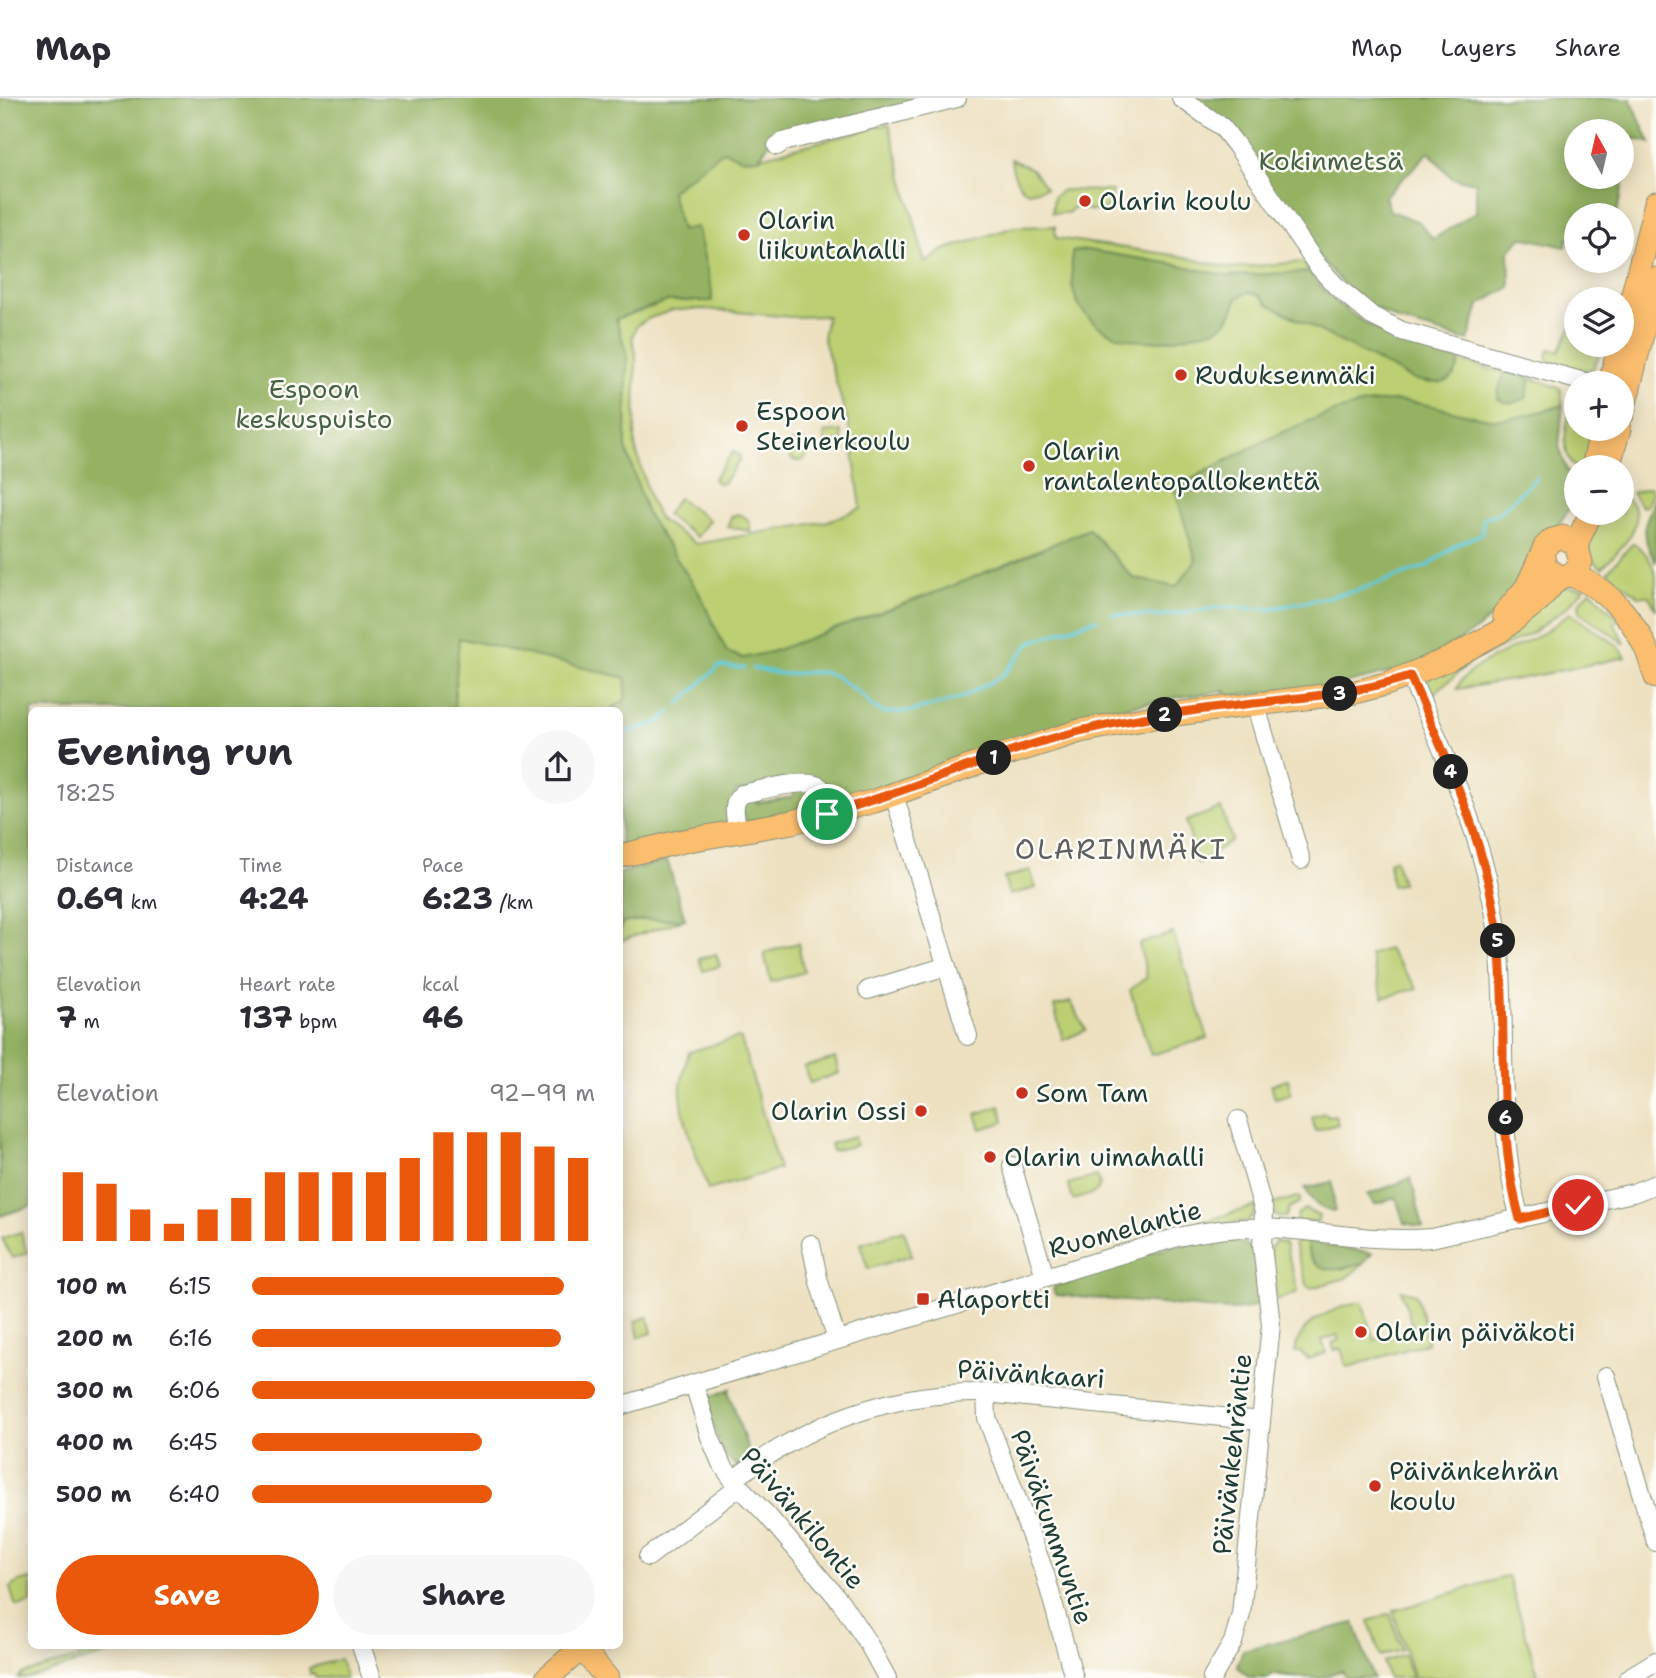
<!DOCTYPE html>
<meta charset="utf-8">
<style>
:root{--surface:#fff;--page:#f7f7f7;--text:#2b2b33;--muted:#7c7c81;--line:#e1e1e2;--accent:#ea580c}
body{margin:0;font-family:"Shantell Sans",sans-serif;background:var(--page);color:var(--text);height:100vh;display:flex;flex-direction:column;font-size:26px;white-space:nowrap}
*{box-sizing:border-box;margin:0}
p{font-size:23px;color:var(--muted)}
.icon{flex:none;width:38px;height:38px;fill:none;stroke:currentColor;stroke-width:2;stroke-linecap:round;stroke-linejoin:round}
.map{position:relative;flex:1;overflow:hidden}
.drawer{position:absolute;left:28px;top:609px;width:595px;height:942px;display:flex;flex-direction:column;background:var(--surface);border-radius:10px;box-shadow:0 4px 18px #0003}
.drawer>*{flex:none}
.needle{width:46px;rotate:352deg}
.controls{position:absolute;left:1564px;top:21px;display:grid;gap:14px}
.controls a{display:grid;place-items:center;width:70px;height:70px;border-radius:50%;background:var(--surface);box-shadow:0 4px 18px #0003;font-size:35px}
.pin{position:absolute;display:grid;place-items:center;width:60px;height:60px;color:#fff;margin:-30px;border:4px solid #fff;border-radius:50%;box-shadow:0 2px 7px #0007}
.km{position:absolute;width:35px;height:35px;margin:-18px;border-radius:50%;background:#222;color:#fff;font-size:19px;line-height:35px;text-align:center}
.round{display:grid;place-items:center;flex:none;width:74px;height:74px;border-radius:37px;background:var(--page)}
.summary{display:flex;align-items:center;justify-content:space-between;height:119px;padding:0 28px}
h1{font-size:38px;font-weight:700;line-height:52px}
.metrics{display:grid;grid-template-columns:repeat(3,1fr);gap:10px;height:119px;padding:7px 28px}
.metrics div{display:grid;align-content:center}
.metrics b{font-size:30px;font-weight:700}
.metrics small{font-size:19px;font-weight:400}
.metrics p{font-size:19px}
.chart{height:196px;padding:14px 28px}
.chart p{display:flex;justify-content:space-between}
.chart svg{width:100%;height:126px;margin-top:7px;stroke:var(--accent);stroke-width:6}
.button{display:flex;gap:14px;margin-top:auto;padding:14px 28px}
.button a{flex:1;height:80px;border-radius:42px;background:var(--accent);color:#fff;font-size:28px;font-weight:700;line-height:80px;text-align:center}
.button a+a{background:var(--page);color:var(--text)}
ul{padding:0 28px;list-style:none;font-size:23px}
li{display:grid;grid-template-columns:112px 84px 1fr;align-items:center;height:52px}
li i{height:18px;border-radius:9px;background:var(--accent)}
header{display:flex;align-items:center;gap:42px;box-sizing:border-box;height:98px;padding:0 35px;background:var(--surface);border-bottom:2px solid var(--line)}
header strong{font-size:33px}
nav{display:flex;gap:38px;margin-inline-start:auto;font-size:24px}
.map>svg:first-child{display:block}
.green{fill:#bccf72;stroke:#6e8653;stroke-width:2;fill-rule:evenodd}
.forest{fill:#95b264;stroke:#5a784c;stroke-width:2;fill-rule:evenodd}
.lines{fill:none;stroke-linecap:round;stroke-linejoin:round}
.stream{stroke:#5ec9d7;stroke-width:3.5}
.minor-casing{stroke:#868f7a;stroke-width:20}
.major-casing{stroke:#868f7a;stroke-width:25}
.minor{stroke:#fff;stroke-width:18}
.major{stroke:#fbbd6e;stroke-width:23}
.route-casing{stroke:#fff;stroke-width:14}
.route{stroke:#ea580c;stroke-width:9}
.poi-dot{fill:#c8321e;stroke:#fdfcf7;stroke-width:2.5}
.labels{text-anchor:middle;stroke-width:5;stroke-linejoin:round;paint-order:stroke}
.park-label{font-size:26px;fill:#466244;stroke:#fdfcf7}
.poi-label{font-size:26px;fill:#1f3d34;stroke:#fdfcf7;text-anchor:start}
.street-label{font-size:26px;fill:#1f3d34;stroke:#fdfcf7}
.neighbourhood-label{font-size:28px;letter-spacing:2px;fill:#5d5e5f;stroke:#fdfcf7}
</style>
<header>
<strong>Map</strong>
<nav><a>Map</a><a>Layers</a><a>Share</a></nav>
</header>
<div class="map">
<svg width="1656" height="1580" viewBox="0 0 1656 1580">
<rect width="100%" height="100%" fill="#fdfcf7"/>
<filter id="ink" filterUnits="userSpaceOnUse"><feTurbulence type="fractalNoise" baseFrequency=".0143" numOctaves="2"/><feDisplacementMap in="SourceGraphic" scale="14" xChannelSelector="R" yChannelSelector="G"/><feConvolveMatrix kernelMatrix="1 2 1 2 8 2 1 2 1" color-interpolation-filters="sRGB"/></filter>
<filter id="wash" filterUnits="userSpaceOnUse"><feTurbulence type="fractalNoise" baseFrequency=".00686" numOctaves="4" result="noise"/><feDisplacementMap in="SourceGraphic" scale="28" xChannelSelector="R" yChannelSelector="G"/><feGaussianBlur stdDeviation="1.57" result="paint"/><feColorMatrix in="noise" values="0 0 0 0 0 0 0 0 0 0 0 0 0 0 0 0 0 1.4 0 .05"/><feComposite in="paint" operator="in"/></filter>
<g filter="url(#wash)">
<rect width="100%" height="100%" fill="#ede1c1"/>
<g class="green">
<path d="M0,0H929L772,40L760,59L889,26L925,165L944,152L1014,129L1055,128L1056,140L1180,158L1229,170L1302,164C1313,179 1323,194 1337,206C1393,254 1475,266 1544,284L1561,291L1563,307L1559,348L1567,373L1577,379V394L1561,423L1546,437L1500,512L1476,532L1228,598L1226,593L1172,600L1073,619L1072,624L620,612H32L31,1108L0,1118ZM704,211L791,219L827,218L823,239L850,332L861,410L828,423L696,446L660,422L650,402L635,348L636,255L632,239L637,227L650,220L673,212Z"/>
<path d="M1011,61L1032,71L1046,90L1028,94C1017,88 1012,73 1011,61Z"/>
<path d="M1063,92L1112,93V106C1100,118 1088,111 1074,109L1068,115H1052L1054,98Z"/>
<path d="M1577,218V247H1604L1592,272C1577,272 1555,274 1547,259L1549,251L1559,253Z"/>
<path d="M1577,305V331H1595L1586,369H1577V371C1559,355 1566,328 1571,308Z"/>
<path d="M841,333L844,352L827,355L824,335Z"/>
<circle cx="798" cy="353" r="10"/>
<path d="M733,354L739,357L740,362L723,385H718L713,381Z"/>
<path d="M1650,389L1652,395L1647,408L1642,409L1632,395Z"/>
<path d="M1622,397C1656,420 1621,449 1602,470L1591,461L1586,440L1598,415H1622Z"/>
<path d="M678,400L709,422L697,439L666,417Z"/>
<path d="M737,416C747,418 751,423 750,433L727,429L731,419Z"/>
<path d="M1632,446C1643,447 1653,466 1656,477C1656,487 1656,501 1656,512L1649,498H1639L1607,474Z"/>
<path d="M1561,488L1585,490L1566,510L1532,535L1474,562L1428,600L1424,590L1430,578Z"/>
<path d="M1591,492L1619,522L1614,525L1625,546L1580,514L1579,505Z"/>
<path d="M1570,515L1617,547L1626,559L1524,580L1457,591C1462,568 1522,548 1543,535C1553,529 1561,521 1570,515Z"/>
<path d="M1221,710L1232,742L1198,766L1186,723Z"/>
<path d="M1395,761L1402,785L1392,788L1389,764Z"/>
<path d="M1030,772L1036,790L1009,797L1004,780Z"/>
<path d="M685,821L620,843L622,825L642,822Z"/>
<path d="M1173,835L1208,940L1151,957L1130,892L1147,879L1139,846Z"/>
<path d="M798,845L804,874L771,884L764,855Z"/>
<path d="M1388,851L1417,890L1383,900L1370,857Z"/>
<path d="M716,856L720,868L703,873L699,861Z"/>
<path d="M1071,904L1086,932L1063,942L1054,908Z"/>
<path d="M736,940L741,941L779,1071L708,1092C699,1062 681,1023 681,992C681,979 686,966 689,954Z"/>
<path d="M835,960L839,975L810,985L804,969Z"/>
<path d="M1288,981L1291,996L1275,1000L1271,987Z"/>
<path d="M1000,1008L1004,1024L981,1031L976,1016Z"/>
<path d="M1325,1015L1328,1018L1335,1017L1338,1026L1315,1033L1312,1019Z"/>
<path d="M854,1039L856,1047L832,1053L830,1046Z"/>
<path d="M1097,1078C1107,1095 1086,1098 1073,1102L1068,1086Z"/>
<path d="M1297,1099L1300,1100V1104L1289,1110L1286,1119H1277L1270,1107Z"/>
<path d="M1256,1108L1254,1117L1247,1123L1181,1130Z"/>
<path d="M1305,1111L1319,1118L1318,1123L1296,1124L1298,1116Z"/>
<path d="M904,1132L912,1157L868,1171L860,1146Z"/>
<path d="M21,1134L27,1155L12,1160L2,1140Z"/>
<path d="M1276,1143L1285,1146L1298,1192L1296,1195L1277,1202L1270,1150Z"/>
<path d="M1301,1143L1307,1144L1309,1158L1315,1166L1348,1169L1355,1166L1362,1167L1346,1180L1311,1190L1308,1189L1294,1146Z"/>
<path d="M1401,1192L1416,1196L1426,1231L1427,1245L1349,1269L1346,1267L1341,1251L1334,1252L1332,1245L1339,1242L1337,1237L1322,1242L1326,1255L1308,1261L1300,1254H1295C1299,1222 1332,1212 1358,1204H1362L1374,1242L1413,1230Z"/>
<path d="M648,1219L652,1235L639,1239L635,1223Z"/>
<path d="M1508,1478L1539,1580H1414L1393,1513Z"/>
<path d="M31,1481V1505L18,1508L15,1506L10,1490L18,1484Z"/>
<path d="M1390,1516L1402,1552L1380,1558L1369,1523Z"/>
<path d="M118,1547H130L131,1549L78,1565L77,1560Z"/>
<path d="M1404,1557L1412,1580H1388L1383,1564Z"/>
<path d="M73,1561L75,1566L28,1580H18L22,1576Z"/>
<path d="M340,1561L346,1580H316L314,1575L310,1576L309,1570Z"/>
</g>
<g class="forest">
<path d="M0,0H929L772,40L759,60L744,61L723,53L671,93L681,132L697,129L712,194V203H668L616,221L627,256L626,350L647,416L698,493L727,554L743,560L771,554L950,489L1089,431L1133,480L1176,489L1196,462L1174,390C1237,358 1330,300 1401,303C1431,305 1461,317 1490,321C1509,323 1545,313 1563,307L1559,348L1567,373L1577,379V394L1572,406L1561,423L1546,437L1500,512L1476,532L1441,554L1408,570L1336,588L1228,598L1226,593L1172,600L1073,619L1072,624L835,706L824,689L736,693L729,727L620,752V612H609L625,602L626,580L459,540L454,609L457,612H32L31,1108L0,1118Z"/>
<path d="M1194,0H1630L1650,45L1634,40L1616,117H1577V139L1567,141L1566,149L1521,139L1509,154L1510,189L1479,207L1468,243L1400,223L1370,208L1344,187L1321,161ZM1577,33H1622V79H1577ZM1429,54L1452,80L1476,85V114L1433,141L1419,124L1390,113L1385,98Z"/>
<path d="M1087,152L1179,167L1227,178L1309,174C1345,224 1402,246 1460,262C1454,290 1438,286 1414,282L1268,206L1260,197L1248,194L1237,200C1234,210 1230,222 1221,228C1215,233 1203,234 1195,236C1156,248 1109,248 1082,212C1069,195 1072,174 1072,154Z"/>
<path d="M1505,274L1531,280L1526,300C1515,305 1508,307 1498,301V294Z"/>
<path d="M1656,398V465C1638,430 1643,433 1656,398Z"/>
<path d="M812,688L819,708L748,724L744,720L742,701L762,695L757,705L792,699L796,689Z"/>
<path d="M667,762L685,821L642,822L622,825L620,831V775Z"/>
<path d="M1411,1080L1423,1129L1404,1125L1396,1100L1375,1106L1367,1097Z"/>
<path d="M1332,1084L1335,1113C1318,1111 1313,1105 1305,1090Z"/>
<path d="M1229,1140C1262,1144 1257,1173 1262,1201L1259,1206L1245,1211L1230,1212L1056,1197L1053,1192L1055,1188L1070,1185L1071,1180L1172,1148Z"/>
<path d="M1307,1144L1372,1155L1362,1167C1354,1165 1349,1170 1341,1171C1321,1174 1307,1163 1307,1144Z"/>
<path d="M730,1291L729,1295L751,1361C748,1363 745,1366 742,1367C722,1373 711,1318 708,1305L710,1299Z"/>
<path d="M1354,1525L1373,1580H1346L1343,1573C1333,1573 1329,1578 1321,1580C1308,1580 1284,1580 1274,1576L1269,1580H1249L1237,1567L1243,1552Z"/>
</g>
<g class="lines">
<g class="stream">
<path d="M1112,516L1159,518L1224,509L1270,511L1356,493L1428,468L1456,447L1481,436L1484,419L1496,417L1537,379"/>
<path d="M753,570L781,576L822,574L835,578L862,597L872,608L884,615L913,613L961,600L1002,578L1031,544L1097,521"/>
<path d="M679,606L719,568L744,570"/>
<path d="M620,636L660,624L670,614"/>
</g>
</g>
</g>
<g filter="url(#ink)">
<g class="lines">
<defs>
<g id="minor">
<path d="M1181,0L1222,29L1236,47L1317,167L1335,187L1372,218L1402,233L1588,285"/>
<path d="M777,48L783,44L957,0"/>
<path d="M1410,578C1450,667 1492,758 1500,856C1507,944 1496,1035 1520,1121"/>
<path d="M1255,605L1301,762"/>
<path d="M894,697L968,938"/>
<path d="M738,733C736,721 730,705 742,696C757,693 808,679 820,689C826,694 826,709 827,716"/>
<path d="M868,892L947,868"/>
<path d="M1012,1068L1045,1179"/>
<path d="M811,1146L819,1184L837,1242"/>
<path d="M1606,1278L1656,1444"/>
<path d="M694,1286L710,1339L721,1365L733,1382L767,1417L840,1503L868,1545L887,1580"/>
<path d="M986,1295L987,1320L1045,1476L1074,1580"/>
<path d="M620,1308L1178,1139C1206,1133 1235,1129 1264,1130C1320,1132 1375,1145 1431,1140L1633,1095L1656,1086"/>
<path d="M733,1382C807,1325 892,1293 986,1295L1261,1323"/>
<path d="M648,1459L739,1389"/>
<path d="M361,1547L372,1580"/>
<path d="M1212,1580L1233,1544L1241,1516L1271,1227L1262,1147L1264,1114L1238,1022"/>
<path d="M1628,1580L1656,1563"/>
</g>
<g id="major">
<path d="M1622,239L1656,105"/>
<path d="M1610,285L1620,247"/>
<path d="M1622,317L1656,181"/>
<path d="M1593,369L1602,331"/>
<path d="M1608,369L1619,331"/>
<path d="M1576,446L1591,415"/>
<path d="M1571,477C1604,488 1630,516 1645,548C1650,558 1652,569 1656,579"/>
<path d="M1504,516L1527,489L1545,449L1552,442L1563,439L1576,446L1581,464L1571,477L1559,479L1546,470L1542,457"/>
<path d="M620,758L683,743L792,724L875,703L985,663L1080,633L1159,618L1355,594L1389,585L1449,561L1500,533L1539,502L1559,479"/>
<path d="M579,1547L607,1580"/>
<path d="M547,1580L585,1547"/>
</g>
</defs>
<use href="#minor" class="minor-casing"/>
<use href="#major" class="major-casing"/>
<use href="#minor" class="minor"/>
<use href="#major" class="major"/>
</g>
</g>
<g class="lines" filter="url(#ink)">
<defs>
<path id="route" d="M827,716C913,693 993,654 1080,633C1136,619 1196,612 1253,605C1307,599 1359,595 1410,578C1450,667 1492,758 1500,856C1507,944 1496,1036 1520,1121L1578,1107"/>
</defs>
<use href="#route" class="route-casing"/>
<use href="#route" class="route"/>
</g>
<g class="poi-dot">
<circle cx="1085" cy="103" r="7"/>
<circle cx="744" cy="137" r="7"/>
<circle cx="1181" cy="277" r="7"/>
<circle cx="742" cy="328" r="7"/>
<circle cx="1029" cy="368" r="7"/>
<circle cx="1022" cy="995" r="7"/>
<circle cx="921" cy="1013" r="7"/>
<circle cx="990" cy="1059" r="7"/>
<rect x="916" y="1194" width="14" height="14" rx="3.5"/>
<circle cx="1361" cy="1234" r="7"/>
<circle cx="1375" cy="1388" r="7"/>
</g>
<g class="labels">
<g class="park-label">
<text x="1331" y="72">Kokinmetsä</text>
<text x="314" y="300">Espoon<tspan x="314" dy="30">keskuspuisto</tspan></text>
</g>
<g class="poi-label">
<text x="1099" y="112">Olarin koulu</text>
<text x="758" y="131">Olarin<tspan x="758" dy="30">liikuntahalli</tspan></text>
<text x="1195" y="286">Ruduksenmäki</text>
<text x="756" y="322">Espoon<tspan x="756" dy="30">Steinerkoulu</tspan></text>
<text x="1043" y="362">Olarin<tspan x="1043" dy="30">rantalentopallokenttä</tspan></text>
<text x="1036" y="1004">Som Tam</text>
<text x="907" y="1022" text-anchor="end">Olarin Ossi</text>
<text x="1004" y="1068">Olarin uimahalli</text>
<text x="937" y="1210">Alaportti</text>
<text x="1375" y="1243">Olarin päiväkoti</text>
<text x="1389" y="1382">Päivänkehrän<tspan x="1389" dy="30">koulu</tspan></text>
</g>
<g class="street-label">
<text transform="translate(1125 1131) rotate(-15)" y="9">Ruomelantie</text>
<text transform="translate(1031 1276) rotate(4)" y="9">Päivänkaari</text>
<text transform="translate(1232 1356) rotate(-84)" y="9">Päivänkehräntie</text>
<text transform="translate(803 1420) rotate(50)" y="9">Päivänkilontie</text>
<text transform="translate(1052 1429) rotate(71)" y="9">Päiväkummuntie</text>
</g>
<g class="neighbourhood-label">
<text x="1121" y="761">OLARINMÄKI</text>
</g>
</g>
</svg>
<div class="controls">
<a><svg class="needle" viewBox="-14 -14 28 28"><path d="M0-13l5 13h-10z" fill="#e53935"/><path d="M0 13l5-13h-10z" fill="#7c7c81"/></svg></a>
<a><svg class="icon" aria-label="locate" viewBox="0 0 24 24"><circle cx="12" cy="12" r="6"/><path d="M12 2v4M12 18v4M2 12h4M18 12h4"/></svg></a>
<a><svg class="icon" aria-label="layers" viewBox="0 0 24 24"><path d="M12 4l9 5-9 5-9-5zM3 14l9 5 9-5"/></svg></a>
<a>+</a>
<a>−</a>
</div>
<div class="pin" style="left:827px;top:716px;background:#1e9e55"><svg class="icon" aria-label="arrive" viewBox="0 0 24 24"><path d="M6 21V4h12l-3 4 3 4H6"/></svg></div>
<div class="pin" style="left:1578px;top:1107px;background:#d93025"><svg class="icon" aria-label="check" viewBox="0 0 24 24"><path d="M5 12l5 5 9-10"/></svg></div>
<b class="km" style="left:994px;top:660px">1</b>
<b class="km" style="left:1165px;top:617px">2</b>
<b class="km" style="left:1340px;top:596px">3</b>
<b class="km" style="left:1451px;top:674px">4</b>
<b class="km" style="left:1498px;top:843px">5</b>
<b class="km" style="left:1506px;top:1020px">6</b>
<section class="drawer">
<div class="summary"><div><h1>Evening run</h1><p>18:25</p></div><a class="round"><svg class="icon" aria-label="share" viewBox="0 0 24 24"><path d="M12 15V3M7 8l5-5 5 5M5 13v7h14v-7"/></svg></a></div>
<div class="metrics">
<div><p>Distance</p><b>0.69<small> km</small></b></div>
<div><p>Time</p><b>4:24</b></div>
<div><p>Pace</p><b>6:23<small> /km</small></b></div>
</div>
<div class="metrics">
<div><p>Elevation</p><b>7<small> m</small></b></div>
<div><p>Heart rate</p><b>137<small> bpm</small></b></div>
<div><p>kcal</p><b>46</b></div>
</div>
<div class="chart"><p><span>Elevation</span>92–99 m</p>
<svg viewBox="0 0 160 44" preserveAspectRatio="none"><path d="M5 44V20M15 44V24M25 44V33M35 44V38M45 44V33M55 44V29M65 44V20M75 44V20M85 44V20M95 44V20M105 44V15M115 44V6M125 44V6M135 44V6M145 44V11M155 44V15"/></svg>
</div>
<ul>
<li><b>100 m</b>6:15<i style="width:91%"></i></li>
<li><b>200 m</b>6:16<i style="width:90%"></i></li>
<li><b>300 m</b>6:06<i style="width:100%"></i></li>
<li><b>400 m</b>6:45<i style="width:67%"></i></li>
<li><b>500 m</b>6:40<i style="width:70%"></i></li>
</ul>
<div class="button"><a>Save</a><a>Share</a></div>
</section>
</div>
